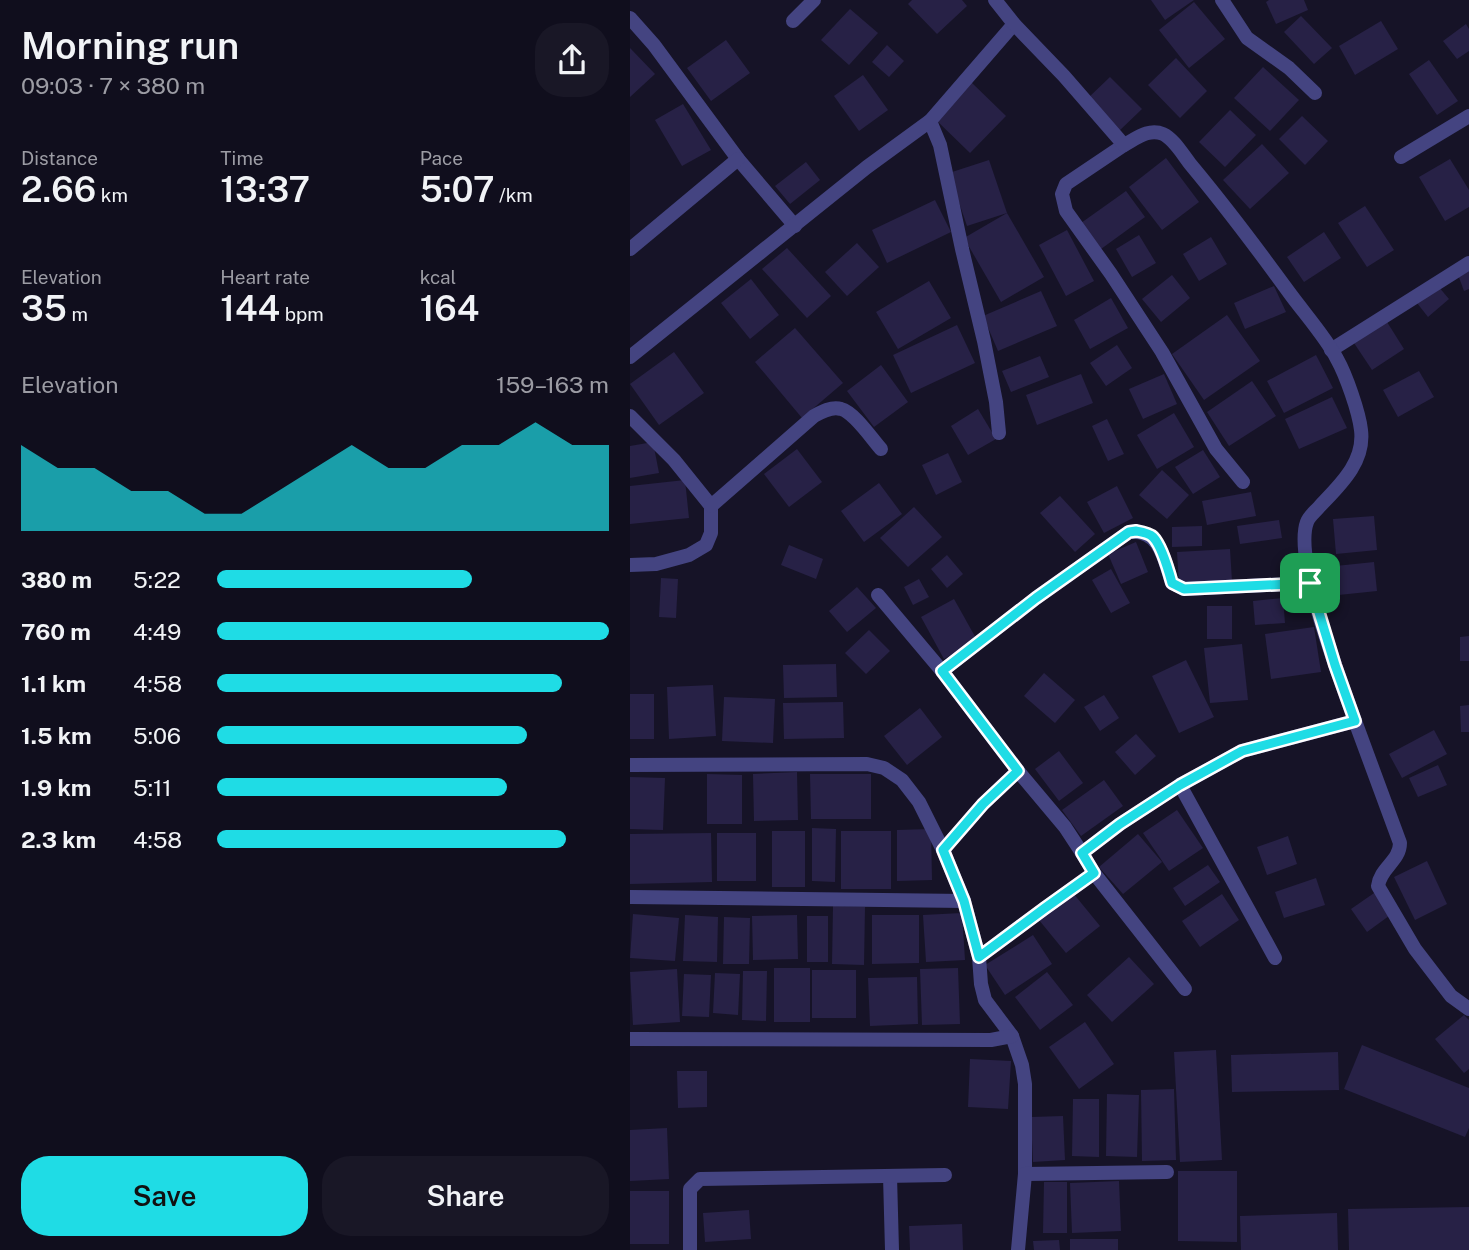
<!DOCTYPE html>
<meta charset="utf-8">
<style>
:root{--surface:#100e1d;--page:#191726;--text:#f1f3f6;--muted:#9c9ca4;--accent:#1fdce5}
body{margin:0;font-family:"Public Sans",sans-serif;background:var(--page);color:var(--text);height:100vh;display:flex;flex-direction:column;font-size:26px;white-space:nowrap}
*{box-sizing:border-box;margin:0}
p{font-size:23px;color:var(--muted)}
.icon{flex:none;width:38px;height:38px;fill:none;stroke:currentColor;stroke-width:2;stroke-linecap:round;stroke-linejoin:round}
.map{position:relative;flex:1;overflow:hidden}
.drawer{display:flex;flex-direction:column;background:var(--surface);width:630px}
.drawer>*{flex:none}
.pin{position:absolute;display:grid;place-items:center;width:60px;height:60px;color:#fff;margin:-30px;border-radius:14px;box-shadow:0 4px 10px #0006}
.round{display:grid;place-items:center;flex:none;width:74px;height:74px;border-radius:28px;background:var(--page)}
.overview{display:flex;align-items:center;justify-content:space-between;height:119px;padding:0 21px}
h1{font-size:38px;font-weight:600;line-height:52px}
.stats{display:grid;grid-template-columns:repeat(3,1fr);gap:10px;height:119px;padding:7px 21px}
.stats div{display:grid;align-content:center}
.stats b{font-size:35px;font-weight:600}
.stats small{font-size:19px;font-weight:400}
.stats p{font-size:19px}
.chart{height:196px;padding:14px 21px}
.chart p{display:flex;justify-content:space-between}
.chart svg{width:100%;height:126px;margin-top:7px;fill:var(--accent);opacity:.7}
.button{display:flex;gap:14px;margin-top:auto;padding:14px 21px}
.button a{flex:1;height:80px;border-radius:28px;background:var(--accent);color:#111;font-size:28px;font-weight:600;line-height:80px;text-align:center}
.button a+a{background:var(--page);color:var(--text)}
ul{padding:0 21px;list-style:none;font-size:23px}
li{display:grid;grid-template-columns:112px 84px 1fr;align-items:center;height:52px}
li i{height:18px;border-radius:9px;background:var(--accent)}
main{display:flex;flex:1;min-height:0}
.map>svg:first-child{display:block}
.building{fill:#272146}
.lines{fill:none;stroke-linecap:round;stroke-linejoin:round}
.minor{stroke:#444481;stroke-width:14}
.route-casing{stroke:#fff;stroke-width:14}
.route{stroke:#1fdce5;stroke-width:9}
</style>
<main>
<section class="drawer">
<div class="overview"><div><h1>Morning run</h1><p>09:03 · 7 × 380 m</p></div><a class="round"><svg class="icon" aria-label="share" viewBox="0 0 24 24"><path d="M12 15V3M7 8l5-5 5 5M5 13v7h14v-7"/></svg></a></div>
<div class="stats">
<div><p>Distance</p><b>2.66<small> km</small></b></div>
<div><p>Time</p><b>13:37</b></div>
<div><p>Pace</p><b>5:07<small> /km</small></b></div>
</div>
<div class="stats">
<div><p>Elevation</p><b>35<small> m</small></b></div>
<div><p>Heart rate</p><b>144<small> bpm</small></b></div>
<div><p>kcal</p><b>164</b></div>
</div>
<div class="chart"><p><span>Elevation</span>159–163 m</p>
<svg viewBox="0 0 160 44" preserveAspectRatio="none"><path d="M0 44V14L10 22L20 22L30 30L40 30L50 38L60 38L70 30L80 22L90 14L100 22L110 22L120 14L130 14L140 6L150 14L160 14V44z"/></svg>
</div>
<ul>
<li><b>380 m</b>5:22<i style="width:65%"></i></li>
<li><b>760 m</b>4:49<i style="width:100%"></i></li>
<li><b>1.1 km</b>4:58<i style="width:88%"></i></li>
<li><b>1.5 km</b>5:06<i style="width:79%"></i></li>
<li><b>1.9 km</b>5:11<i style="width:74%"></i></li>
<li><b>2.3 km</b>4:58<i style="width:89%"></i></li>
</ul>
<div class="button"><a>Save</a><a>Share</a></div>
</section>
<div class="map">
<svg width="839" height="1250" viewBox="0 0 839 1250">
<rect width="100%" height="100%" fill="#161327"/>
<g class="building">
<path d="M282,0H332L337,6L307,34L278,4Z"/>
<path d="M521,0H564L535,20Z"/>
<path d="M639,0H674L678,10L646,24L636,2Z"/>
<path d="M564,2L595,39L559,68L529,30Z"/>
<path d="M220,9L248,33L219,65L191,40Z"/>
<path d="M671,16L702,48L684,64L654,32Z"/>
<path d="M751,21L768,49L725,75L709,46Z"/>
<path d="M836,24L839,29V51L827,59L813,41Z"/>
<path d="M96,40L120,73L81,101L57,68Z"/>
<path d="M257,45L274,61L259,77L242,62Z"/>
<path d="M0,48L25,74L0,97Z"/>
<path d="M546,58L577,91L550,118L518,85Z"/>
<path d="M799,60L828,101L807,115L779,74Z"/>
<path d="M633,67L669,100L640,131L604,98Z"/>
<path d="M233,75L258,110L229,131L204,96Z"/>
<path d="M480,77L512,109L488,132L456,100Z"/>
<path d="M340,81L376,116L340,153L304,118Z"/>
<path d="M53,104L81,150L52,166L25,120Z"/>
<path d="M600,110L626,135L595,167L569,142Z"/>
<path d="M672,116L698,141L675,165L649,139Z"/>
<path d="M632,144L659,173L620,209L593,180Z"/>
<path d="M536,158L569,202L532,230L499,187Z"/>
<path d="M820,159L839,190V207L815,221L789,177Z"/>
<path d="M359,160L377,213L337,226L319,173Z"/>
<path d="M176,162L190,180L160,204L145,186Z"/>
<path d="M496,191L515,217L471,249L451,223Z"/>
<path d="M305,200L321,232L257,263L242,230Z"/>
<path d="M735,206L764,250L737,267L708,223Z"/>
<path d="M377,213L414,277L371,302L334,238Z"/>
<path d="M437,230L464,281L436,296L409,245Z"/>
<path d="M694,232L711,258L674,282L657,257Z"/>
<path d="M509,235L526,263L502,277L486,249Z"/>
<path d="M581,237L597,264L569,281L553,254Z"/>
<path d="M227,243L249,267L217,296L195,272Z"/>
<path d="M157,248L201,296L177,318L132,269Z"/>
<path d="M839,268V289L834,291L827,272Z"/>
<path d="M542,275L560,298L531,322L512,299Z"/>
<path d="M121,279L149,315L120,339L91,303Z"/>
<path d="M299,281L321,318L268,349L246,312Z"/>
<path d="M644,286L656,312L615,329L604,303Z"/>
<path d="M808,286L819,299L798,317L787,303Z"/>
<path d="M411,291L427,326L368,351L353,316Z"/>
<path d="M481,298L498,328L460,349L444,320Z"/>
<path d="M597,315L630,361L574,400L542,354Z"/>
<path d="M757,322L774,349L742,370L724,343Z"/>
<path d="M327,325L345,363L281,393L263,355Z"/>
<path d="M165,328L213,383L172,418L125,362Z"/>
<path d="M487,345L502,368L476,386L460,363Z"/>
<path d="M44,352L74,393L29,425L0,384Z"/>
<path d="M686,355L703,388L654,413L637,381Z"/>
<path d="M410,356L419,377L381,392L372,371Z"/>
<path d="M251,365L278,402L244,427L217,391Z"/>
<path d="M789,371L804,397L768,417L753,390Z"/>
<path d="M451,374L463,403L407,425L396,395Z"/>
<path d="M534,374L547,404L513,419L499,389Z"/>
<path d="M622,381L646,416L599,446L577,412Z"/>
<path d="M702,397L717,428L669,449L655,419Z"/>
<path d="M348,409L366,439L338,455L321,426Z"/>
<path d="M544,413L564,447L527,469L507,435Z"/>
<path d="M477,419L494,454L478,461L462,426Z"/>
<path d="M23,442L29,473L0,478V446Z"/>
<path d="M167,449L192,482L159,507L134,474Z"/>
<path d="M573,450L590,477L563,494L545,467Z"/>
<path d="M318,453L332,482L306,495L292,465Z"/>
<path d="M532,470L559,495L537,519L509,495Z"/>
<path d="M55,480L59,518L0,524V486Z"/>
<path d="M249,483L272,514L234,542L211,511Z"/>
<path d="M487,486L503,518L474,533L457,502Z"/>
<path d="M621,492L626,516L577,525L572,501Z"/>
<path d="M430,496L465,534L445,552L410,513Z"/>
<path d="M284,507L312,537L278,567L250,538Z"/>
<path d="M744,516L747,550L706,554L703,519Z"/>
<path d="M649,520L652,538L610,544L607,526Z"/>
<path d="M572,526V546L542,547V527Z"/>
<path d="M506,542L518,572L491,584L478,554Z"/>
<path d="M159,545L193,559L186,579L151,565Z"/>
<path d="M600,549L602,581L549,584L547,552Z"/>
<path d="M317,555L333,574L317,588L301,569Z"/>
<path d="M744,562L747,591L699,596L696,567Z"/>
<path d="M481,569L500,603L481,613L462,580Z"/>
<path d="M31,578L48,579L46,618L29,617Z"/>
<path d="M289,579L299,597L283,605L274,587Z"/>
<path d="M227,587L246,608L217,632L199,611Z"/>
<path d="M653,598L655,623L625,625L623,601Z"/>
<path d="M324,599L347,640L314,659L291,617Z"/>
<rect x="577" y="606" width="25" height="33"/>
<path d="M684,627L691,672L641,679L635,634Z"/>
<path d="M239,630L260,651L236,674L215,653Z"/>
<path d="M839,636V661H830V637Z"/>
<path d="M612,644L618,700L580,703L574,648Z"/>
<path d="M556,660L584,717L549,733L522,676Z"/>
<path d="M206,664L207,697L154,698L153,665Z"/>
<path d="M414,673L445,700L425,723L394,696Z"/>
<path d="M83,685L86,736L39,739L37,687Z"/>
<rect x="0" y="694" width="24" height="45"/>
<path d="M474,695L489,718L470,731L454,707Z"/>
<path d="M94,697L145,699L143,743L92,741Z"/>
<path d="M213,702L214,738L154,739L153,703Z"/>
<path d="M839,705V732H831L830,706Z"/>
<path d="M290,708L312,737L277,765L254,736Z"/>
<path d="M804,730L817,754L772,778L759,754Z"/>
<path d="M506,734L526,756L505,775L485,752Z"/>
<path d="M429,751L453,783L429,801L405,769Z"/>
<path d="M808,765L817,785L788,797L779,778Z"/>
<path d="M167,772L168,820L124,821L123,774Z"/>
<path d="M77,774L112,775V824H77Z"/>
<path d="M180,774H241V819H181Z"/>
<path d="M0,777L35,778L33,830L0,829Z"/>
<path d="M474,780L493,806L451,836L432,810Z"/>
<path d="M547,810L573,848L539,871L513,833Z"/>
<path d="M182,828L206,829L205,882L182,881Z"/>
<path d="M301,829L302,880L267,881V830Z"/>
<rect x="142" y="831" width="33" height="56"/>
<rect x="211" y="831" width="50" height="58"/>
<path d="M81,833L82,882L0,884V834Z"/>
<rect x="87" y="833" width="39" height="48"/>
<path d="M508,834L532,862L493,894L469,867Z"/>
<path d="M658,836L667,864L637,875L627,847Z"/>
<path d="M797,861L817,904L785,920L764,877Z"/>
<path d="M578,865L590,882L555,906L543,888Z"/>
<path d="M686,878L695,905L654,918L645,892Z"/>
<path d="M747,891L763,913L737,932L721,909Z"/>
<path d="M443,893L470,926L436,953L409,920Z"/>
<path d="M592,894L609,920L570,947L552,921Z"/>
<path d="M203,906L235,907L234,965L202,964Z"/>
<path d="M332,913L335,960L296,962L293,915Z"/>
<path d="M3,914L49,918L45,961L0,958Z"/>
<path d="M55,915L88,917L87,962L53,961Z"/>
<path d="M167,915L168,959L123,960L122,916Z"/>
<path d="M242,915H289V963L242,964Z"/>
<rect x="177" y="916" width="21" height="46"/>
<path d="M94,917L120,918L119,964H93Z"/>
<path d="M403,935L422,964L375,995L355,965Z"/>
<path d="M499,957L524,984L482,1022L457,995Z"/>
<rect x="144" y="968" width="36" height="54"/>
<path d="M328,968L330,1024L292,1025L290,969Z"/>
<path d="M47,969L50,1022L3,1025L0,972Z"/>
<rect x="182" y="970" width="44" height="48"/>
<path d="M113,971H137L136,1021L112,1020Z"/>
<path d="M417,972L443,1005L410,1030L385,997Z"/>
<path d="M85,973L110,974L108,1015L83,1013Z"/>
<path d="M54,974L81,975L79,1017L52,1016Z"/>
<path d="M287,977L288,1024L240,1026L238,978Z"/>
<path d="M834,1015L839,1020V1069L834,1073L805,1039Z"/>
<path d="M455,1022L484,1064L449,1089L419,1047Z"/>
<path d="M732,1045L839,1088V1128L835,1137L714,1089Z"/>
<path d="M586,1050L592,1160L550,1162L544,1052Z"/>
<path d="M708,1052L709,1090L602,1092L601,1055Z"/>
<path d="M340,1059L381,1061L378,1109L338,1107Z"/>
<path d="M47,1071H77V1107L48,1108Z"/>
<path d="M544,1089L546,1160L512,1161L511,1090Z"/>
<path d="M477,1094L509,1095L507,1157L476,1156Z"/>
<path d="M443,1099H469V1157L442,1156Z"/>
<path d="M433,1116L435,1160L403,1162L401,1117Z"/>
<path d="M37,1128L39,1179L0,1181V1130Z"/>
<path d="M548,1171H607V1242L548,1241Z"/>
<path d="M489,1181L491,1231L442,1233L440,1183Z"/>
<path d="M414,1182H437V1233H413Z"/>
<rect x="0" y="1191" width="39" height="53"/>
<path d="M839,1207V1250H719L718,1209Z"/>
<path d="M119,1210L121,1239L75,1242L73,1213Z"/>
<path d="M707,1213L708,1250H611L610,1216Z"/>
<path d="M332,1224L333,1250H280L279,1226Z"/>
<rect x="440" y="1239" width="48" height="11"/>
<path d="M429,1240L430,1250H404L403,1241Z"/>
</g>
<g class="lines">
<g class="minor">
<path d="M592,0L617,38L659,68L685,93"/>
<path d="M0,18L24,45L108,159L165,226"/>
<path d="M163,21L184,0"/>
<path d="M300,121L310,145L332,249L354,341L366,402L369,433"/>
<path d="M494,145L436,184L432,194L436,211L481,274L532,352L586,449L613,482"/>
<path d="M771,157L839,116"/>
<path d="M0,249L108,159"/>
<path d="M701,350L839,263"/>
<path d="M0,357L237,167L300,121L384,24"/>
<path d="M0,416L44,460L81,506V533L76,545L59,555L26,564L0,565"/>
<path d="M81,506L184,416C191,412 202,406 211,409C224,412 242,439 251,449"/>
<path d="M248,595L312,671L388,771"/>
<path d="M312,671L406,598L499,532C530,529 534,559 542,583L554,589L680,583"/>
<path d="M725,721L770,843C770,861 750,868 748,886L785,949L821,996L839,1009"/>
<path d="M0,765L237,764L254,768L272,780L289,802L313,850L334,901"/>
<path d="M550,785L645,958"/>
<path d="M313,850L353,804L388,771L435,827L452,853"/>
<path d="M464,873L555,989"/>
<path d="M0,897L334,901L349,957L351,984L355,1000L382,1036L392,1065L395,1084V1174L388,1250"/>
<path d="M349,957L415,908L464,873L452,853L490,824L550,785L612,751L725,721C711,681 663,559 677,522C679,516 686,511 690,506C710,485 735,462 731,430C729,412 716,375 707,359C697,339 675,314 661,295C629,251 596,207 561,165C553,155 544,139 533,134C519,128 507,138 494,145L434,76L384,24L365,0"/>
<path d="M0,1039L361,1040L382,1036"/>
<path d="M395,1174L537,1172"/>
<path d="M260,1176L262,1250"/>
<path d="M60,1250V1189L70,1179L315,1175"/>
</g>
</g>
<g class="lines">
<defs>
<path id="route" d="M506,531C512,532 519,533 523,537C531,545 539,572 542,583L554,589L680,583L705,665L725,721L612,751L550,785L490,824L452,853L464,873L415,908L349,957L334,901L313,850L353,804L388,771L312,671L406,598L499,532Z"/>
</defs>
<use href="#route" class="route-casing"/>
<use href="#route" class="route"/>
</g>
</svg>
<div class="pin" style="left:680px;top:583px;background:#1e9e55"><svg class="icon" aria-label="arrive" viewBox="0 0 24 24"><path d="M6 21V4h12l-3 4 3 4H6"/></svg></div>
</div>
</main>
